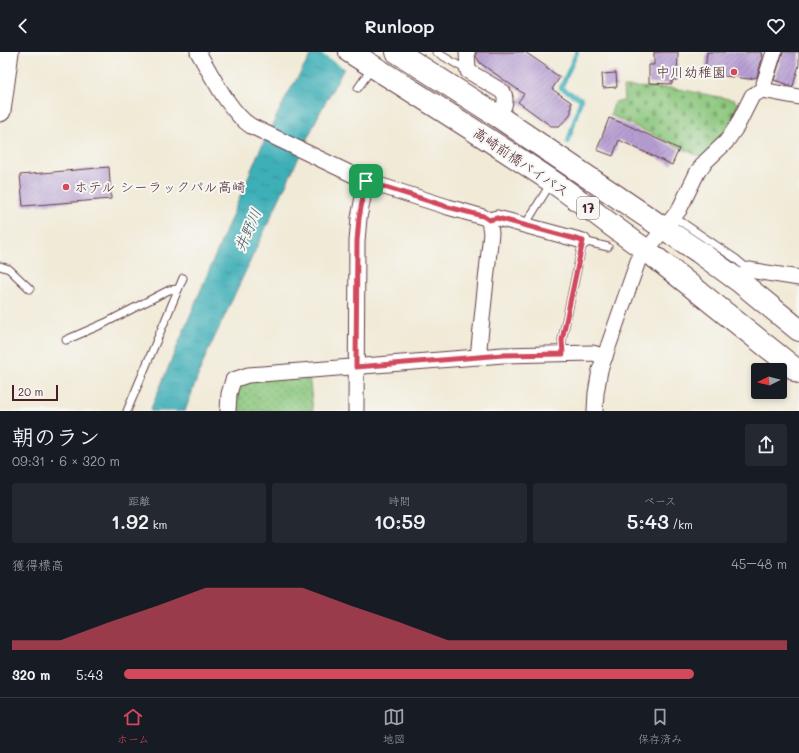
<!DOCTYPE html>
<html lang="ja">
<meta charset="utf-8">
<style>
:root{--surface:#171b24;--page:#242831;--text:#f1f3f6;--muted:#9ea1a6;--line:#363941;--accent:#d1495b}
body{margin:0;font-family:Mali,"Klee One",sans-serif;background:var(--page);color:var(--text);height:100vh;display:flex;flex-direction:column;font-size:15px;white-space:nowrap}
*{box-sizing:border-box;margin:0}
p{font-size:13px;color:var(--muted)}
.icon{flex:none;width:22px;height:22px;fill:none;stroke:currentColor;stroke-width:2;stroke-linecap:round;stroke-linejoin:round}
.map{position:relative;height:359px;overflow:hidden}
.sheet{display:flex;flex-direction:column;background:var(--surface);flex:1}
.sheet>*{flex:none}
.needle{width:26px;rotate:264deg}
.buttons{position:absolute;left:751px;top:311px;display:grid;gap:8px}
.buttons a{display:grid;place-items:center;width:36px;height:36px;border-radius:4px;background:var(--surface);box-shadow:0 2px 6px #0003;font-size:20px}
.scale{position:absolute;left:12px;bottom:10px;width:46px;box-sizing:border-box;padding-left:4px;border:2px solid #4a1f2b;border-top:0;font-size:11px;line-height:14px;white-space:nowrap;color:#4a1f2b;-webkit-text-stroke:3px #f6f6f2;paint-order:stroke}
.pin{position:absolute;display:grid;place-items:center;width:34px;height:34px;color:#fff;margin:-17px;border-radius:8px;box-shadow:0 2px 6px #0006}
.round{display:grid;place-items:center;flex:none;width:42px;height:42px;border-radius:4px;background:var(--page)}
.overview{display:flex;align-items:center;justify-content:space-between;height:68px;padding:0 12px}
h1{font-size:22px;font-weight:600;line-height:30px}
.metrics{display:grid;grid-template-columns:repeat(3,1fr);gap:6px;height:68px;padding:4px 12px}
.metrics div{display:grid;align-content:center;border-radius:4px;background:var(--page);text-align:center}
.metrics b{font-size:20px;font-weight:600}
.metrics small{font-size:11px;font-weight:400}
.metrics p{font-size:11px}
.chart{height:112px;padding:8px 12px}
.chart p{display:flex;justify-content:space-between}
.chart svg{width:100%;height:72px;margin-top:4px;fill:var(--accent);opacity:.7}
ul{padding:0 12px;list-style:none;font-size:13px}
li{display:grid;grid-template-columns:64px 48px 1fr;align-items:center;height:30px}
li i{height:10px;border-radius:5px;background:var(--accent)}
header{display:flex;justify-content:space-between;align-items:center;height:52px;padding:0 12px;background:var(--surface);font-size:18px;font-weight:600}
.dock{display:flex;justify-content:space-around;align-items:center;height:56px;border-top:1px solid var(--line);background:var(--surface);font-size:11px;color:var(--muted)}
.dock a{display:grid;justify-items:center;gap:2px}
.dock .active{color:var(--accent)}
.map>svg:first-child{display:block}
.grass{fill:url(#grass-dots);stroke:#6a7254}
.cemetery{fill:url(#cemetery-stones);stroke:#6a7254}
.water{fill:url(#water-ripples);stroke:#446771}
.pier{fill:#f1ead7}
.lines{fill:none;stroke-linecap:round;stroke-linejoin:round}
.stream{stroke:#3eafb7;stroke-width:4.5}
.building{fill:url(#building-hatch)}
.lane-casing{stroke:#633d45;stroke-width:9}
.street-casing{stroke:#633d45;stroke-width:17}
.secondary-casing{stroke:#633d45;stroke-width:23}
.highway-casing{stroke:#633d45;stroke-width:24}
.lane{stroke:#fff;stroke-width:7}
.street{stroke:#fff;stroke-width:15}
.secondary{stroke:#fff;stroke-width:21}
.highway{stroke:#fff;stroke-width:22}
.route-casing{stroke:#fff;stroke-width:8}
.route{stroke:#d1495b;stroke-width:5}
.poi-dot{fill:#d1495b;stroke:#f6f6f2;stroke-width:1.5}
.labels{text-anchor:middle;stroke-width:4;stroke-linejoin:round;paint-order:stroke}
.shield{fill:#f6f6f2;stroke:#7e6067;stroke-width:1}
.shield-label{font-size:13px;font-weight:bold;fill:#4a1f2b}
.poi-label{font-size:14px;fill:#4a1f2b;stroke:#f6f6f2;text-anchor:end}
.street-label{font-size:14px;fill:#4a1f2b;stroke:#f6f6f2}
.water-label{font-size:15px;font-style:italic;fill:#455963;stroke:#f6f6f2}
</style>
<header><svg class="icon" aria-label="back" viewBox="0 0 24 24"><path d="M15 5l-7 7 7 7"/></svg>Runloop<svg class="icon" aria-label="heart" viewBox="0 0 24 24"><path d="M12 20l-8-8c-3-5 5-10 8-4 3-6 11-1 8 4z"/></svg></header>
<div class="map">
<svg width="799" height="359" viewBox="0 0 799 359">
<defs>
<pattern id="grass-dots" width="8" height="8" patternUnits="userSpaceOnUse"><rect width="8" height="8" fill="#8ac67c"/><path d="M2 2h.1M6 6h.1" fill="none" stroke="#73a066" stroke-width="1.8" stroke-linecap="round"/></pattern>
<pattern id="cemetery-stones" width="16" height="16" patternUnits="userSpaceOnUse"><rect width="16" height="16" fill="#8ac67c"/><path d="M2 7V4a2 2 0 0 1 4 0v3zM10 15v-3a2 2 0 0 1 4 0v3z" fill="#73a066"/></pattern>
<pattern id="water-ripples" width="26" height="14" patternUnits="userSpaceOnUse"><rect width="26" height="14" fill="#3eafb7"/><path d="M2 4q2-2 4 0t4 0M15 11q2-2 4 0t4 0" fill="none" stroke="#368e95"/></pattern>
<pattern id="building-hatch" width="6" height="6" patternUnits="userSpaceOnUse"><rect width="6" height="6" fill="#b79fd3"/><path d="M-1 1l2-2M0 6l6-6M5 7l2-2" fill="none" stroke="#9781ab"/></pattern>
</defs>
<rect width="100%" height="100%" fill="#f6f6f2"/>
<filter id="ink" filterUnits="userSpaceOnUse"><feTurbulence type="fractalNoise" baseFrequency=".025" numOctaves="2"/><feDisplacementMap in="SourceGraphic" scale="8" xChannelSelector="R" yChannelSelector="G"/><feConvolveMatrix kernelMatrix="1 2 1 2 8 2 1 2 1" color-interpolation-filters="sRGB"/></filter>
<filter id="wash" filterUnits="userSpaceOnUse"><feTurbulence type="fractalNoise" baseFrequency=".012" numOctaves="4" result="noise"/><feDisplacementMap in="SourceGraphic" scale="16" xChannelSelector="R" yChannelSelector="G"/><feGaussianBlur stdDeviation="0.9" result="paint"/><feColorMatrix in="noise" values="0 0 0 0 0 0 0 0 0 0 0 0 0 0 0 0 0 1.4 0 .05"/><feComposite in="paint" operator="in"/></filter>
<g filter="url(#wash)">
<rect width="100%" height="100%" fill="#f1ead7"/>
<path class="grass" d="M309,323L313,359H235L238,333L250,328Z"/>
<path class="cemetery" d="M623,35L673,36L735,48L738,56L724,86L703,106L610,63L615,50L624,49Z"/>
<path class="water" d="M313,0H353L319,62L204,308L185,359H150L257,104L287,43Z"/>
<path class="pier" d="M318,0H355L346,17Z"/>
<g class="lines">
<path class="stream" d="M568,90L581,47L561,36L577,0"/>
</g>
<g id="blocks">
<g class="building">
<path d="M476,0H525L547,15L546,16L560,25L552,37L571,50V60L568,66L559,74H551L518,50L524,42L480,11L476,4Z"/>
<path d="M654,0H678L677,28H672V32L649,31V13H654Z"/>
<path d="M707,0H761L762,7L757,25L749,27L716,23V20L705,19Z"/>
<path d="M783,0H799V13L793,34L774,28Z"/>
<path d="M616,21L617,35L603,36L602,22Z"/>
<path d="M609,66L625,72L679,97L672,113L619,88L613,104L597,98Z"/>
<path d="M109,115L111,147L23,154L20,123Z"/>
</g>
</g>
</g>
<g filter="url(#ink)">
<use href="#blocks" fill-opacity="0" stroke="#633d45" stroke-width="1"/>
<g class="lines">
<defs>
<g id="lane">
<path d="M436,0L468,19"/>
<path d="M358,36L372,16"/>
<path d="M674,165L736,207L749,218"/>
<path d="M525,173L551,131"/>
<path d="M0,214L9,217L30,237"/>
<path d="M66,288L105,271L169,238L178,237"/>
<path d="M563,302L562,288L583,189L608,195"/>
<path d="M127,359L183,226"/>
</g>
<g id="street">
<path d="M198,0C211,22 230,61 251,74L366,129L448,155L483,165L489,168L491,181L478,305"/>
<path d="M467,0L468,19L503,40C508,48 503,57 499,65"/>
<path d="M762,38L799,45"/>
<path d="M489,168L497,166L509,169L583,189"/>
<path d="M739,229L749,218L799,226"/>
<path d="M228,359L229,342L233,328L248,323L503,303L593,301L605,305"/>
<path d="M356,359L357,189L359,166L366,129"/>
<path d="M595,359L596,341L600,318L638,209L679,158L698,119L706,109L726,90L737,74L752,44L762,38L774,0"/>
</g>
<path id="secondary" d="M0,59L8,0"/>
<g id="highway">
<path d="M350,0C417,42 484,84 550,128C583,150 613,176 646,198L799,320"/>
<path d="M397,0L499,65L699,200L739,229L799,278"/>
</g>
</defs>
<use href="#lane" class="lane-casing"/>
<use href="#street" class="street-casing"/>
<use href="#secondary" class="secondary-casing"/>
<use href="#highway" class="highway-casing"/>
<use href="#lane" class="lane"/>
<use href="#street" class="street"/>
<use href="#secondary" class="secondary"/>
<use href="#highway" class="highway"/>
</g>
</g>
<g class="lines" filter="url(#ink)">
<defs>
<path id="route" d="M366,129L448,155L483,164L489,168L497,166L509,169L583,189L562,288L563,302L503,303L356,315L357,189L359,166Z"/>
</defs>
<use href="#route" class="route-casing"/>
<use href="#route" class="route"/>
</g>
<g class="poi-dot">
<circle cx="734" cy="20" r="4"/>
<circle cx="66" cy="135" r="4"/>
</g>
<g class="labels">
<rect class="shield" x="577" y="145" width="22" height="22" rx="3"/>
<g class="shield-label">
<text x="588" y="161">17</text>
</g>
<g class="poi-label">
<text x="726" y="25">中川幼稚園</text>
<text x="74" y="140" text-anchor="start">ホテル シーラックパル高崎</text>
</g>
<g class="street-label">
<text transform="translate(521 110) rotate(34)" y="5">高崎前橋バイパス</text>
</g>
<g class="water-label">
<text transform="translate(248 178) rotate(-66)" y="5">井野川</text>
</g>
</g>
</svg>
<div class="buttons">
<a><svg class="needle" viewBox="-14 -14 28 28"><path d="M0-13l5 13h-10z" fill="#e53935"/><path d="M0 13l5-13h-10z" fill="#9ea1a6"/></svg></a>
</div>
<div class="scale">20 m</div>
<div class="pin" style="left:366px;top:129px;background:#1e9e55"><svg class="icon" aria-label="arrive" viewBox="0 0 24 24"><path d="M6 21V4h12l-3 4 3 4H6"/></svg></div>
</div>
<section class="sheet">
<div class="overview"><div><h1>朝のラン</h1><p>09:31 · 6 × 320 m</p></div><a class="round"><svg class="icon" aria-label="share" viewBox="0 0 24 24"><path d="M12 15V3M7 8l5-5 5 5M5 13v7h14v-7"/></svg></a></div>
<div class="metrics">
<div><p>距離</p><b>1.92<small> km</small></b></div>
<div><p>時間</p><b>10:59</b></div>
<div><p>ペース</p><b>5:43<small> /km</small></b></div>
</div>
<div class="chart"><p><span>獲得標高</span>45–48 m</p>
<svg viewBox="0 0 160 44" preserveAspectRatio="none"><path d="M0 44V38L10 38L20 27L30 17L40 6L50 6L60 6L70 17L80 27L90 38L100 38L110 38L120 38L130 38L140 38L150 38L160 38V44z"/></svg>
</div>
<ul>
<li><b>320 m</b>5:43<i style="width:86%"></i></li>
</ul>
</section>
<nav class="dock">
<a class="active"><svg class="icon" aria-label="home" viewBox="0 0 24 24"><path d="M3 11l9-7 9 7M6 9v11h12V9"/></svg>ホーム</a>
<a><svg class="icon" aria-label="map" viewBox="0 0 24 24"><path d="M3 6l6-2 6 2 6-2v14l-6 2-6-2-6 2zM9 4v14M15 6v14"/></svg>地図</a>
<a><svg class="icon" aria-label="saved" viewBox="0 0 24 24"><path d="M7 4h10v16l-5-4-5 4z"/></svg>保存済み</a>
</nav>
